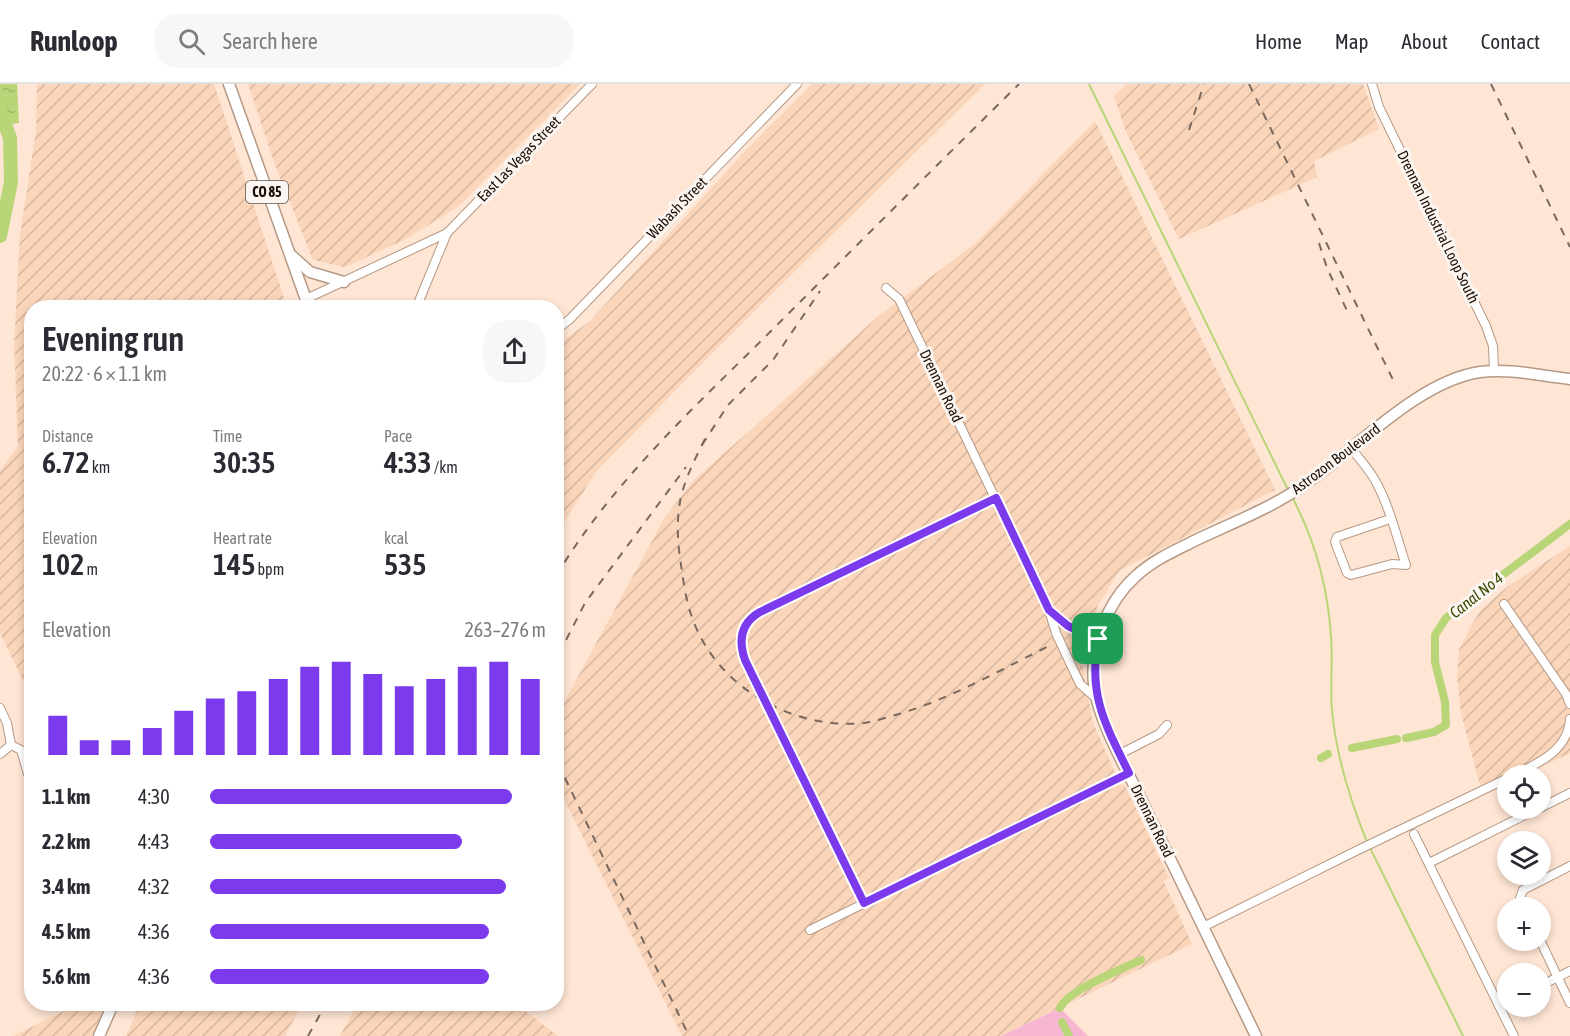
<!DOCTYPE html>
<meta charset="utf-8">
<style>
:root{--surface:#fff;--page:#f7f7f7;--text:#2b2b33;--muted:#7c7c81;--line:#e1e1e2;--accent:#7c3aed}
body{margin:0;font-family:"Asap Condensed",sans-serif;background:var(--page);color:var(--text);height:100vh;display:flex;flex-direction:column;font-size:22px;white-space:nowrap}
*{box-sizing:border-box;margin:0}
p{font-size:20px;color:var(--muted)}
.icon{flex:none;width:33px;height:33px;fill:none;stroke:currentColor;stroke-width:2;stroke-linecap:round;stroke-linejoin:round}
.map{position:relative;flex:1;overflow:hidden}
.panel{position:absolute;left:24px;top:216px;width:540px;height:711px;display:flex;flex-direction:column;background:var(--surface);border-radius:24px;box-shadow:0 3px 9px #0003}
.panel>*{flex:none}
.buttons{position:absolute;left:1497px;top:681px;display:grid;gap:12px}
.buttons a{display:grid;place-items:center;width:54px;height:54px;border-radius:50%;background:var(--surface);box-shadow:0 3px 9px #0003;font-size:30px}
.pin{position:absolute;display:grid;place-items:center;width:51px;height:51px;color:#fff;margin:-26px;border-radius:12px;box-shadow:0 3px 9px #0006}
.round{display:grid;place-items:center;flex:none;width:63px;height:63px;border-radius:24px;background:var(--page)}
.summary{display:flex;align-items:center;justify-content:space-between;height:102px;padding:0 18px}
h1{font-size:33px;font-weight:600;line-height:45px}
.stats{display:grid;grid-template-columns:repeat(3,1fr);gap:9px;height:102px;padding:6px 18px}
.stats div{display:grid;align-content:center}
.stats b{font-size:30px;font-weight:600}
.stats small{font-size:16px;font-weight:400}
.stats p{font-size:16px}
.chart{height:168px;padding:12px 18px}
.chart p{display:flex;justify-content:space-between}
.chart svg{width:100%;height:108px;margin-top:6px;stroke:var(--accent);stroke-width:6}
ul{padding:0 18px;list-style:none;font-size:20px}
li{display:grid;grid-template-columns:96px 72px 1fr;align-items:center;height:45px}
li i{height:15px;border-radius:8px;background:var(--accent)}
header{display:flex;align-items:center;gap:36px;box-sizing:border-box;height:84px;padding:0 30px;background:var(--surface);border-bottom:2px solid var(--line)}
header strong{font-size:28px}
nav{display:flex;gap:33px;margin-inline-start:auto;font-size:21px}
.search{width:420px;height:54px;background:var(--page);display:flex;align-items:center;gap:15px;box-sizing:border-box;padding:0 21px;border-radius:24px;color:var(--muted);font-size:22px}
.map>svg:first-child{display:block}
.industrial{fill:url(#industrial-furrows)}
.grass{fill:#f6b6d1}
.water{fill:url(#water-ripples)}
.lines{fill:none;stroke-linecap:round;stroke-linejoin:round}
.stream{stroke:#b8d678;stroke-width:2}
.canal{stroke:#b8d678;stroke-width:8}
.river{stroke:#b8d678;stroke-width:14}
.minor-casing{stroke:#b59985;stroke-width:10}
.major-casing{stroke:#b59985;stroke-width:13}
.minor{stroke:#fff;stroke-width:8}
.major{stroke:#fff;stroke-width:10}
.rail{stroke:#7a695e;stroke-width:2;stroke-dasharray:8 8;stroke-linecap:butt}
.route-casing{stroke:#fff;stroke-width:12}
.route{stroke:#7c3aed;stroke-width:8}
.labels{text-anchor:middle;stroke-width:6;stroke-linejoin:round;paint-order:stroke}
.shield{fill:#fcf6f2;stroke:#5e554f;stroke-width:1.5}
.shield-label{font-size:14px;font-weight:bold;fill:#1b1009}
.street-label{font-size:15px;fill:#1b1009;stroke:#fcf6f2}
.water-label{font-size:16px;font-style:italic;fill:#3a4b03;stroke:#fcf6f2}
</style>
<header>
<strong>Runloop</strong>
<div class="search"><svg class="icon" aria-label="search" viewBox="0 0 24 24"><circle cx="10" cy="10" r="6"/><path d="M15 15l6 6"/></svg>Search here</div>
<nav><a>Home</a><a>Map</a><a>About</a><a>Contact</a></nav>
</header>
<div class="map">
<svg width="1570" height="952" viewBox="0 0 1570 952">
<defs>
<pattern id="industrial-furrows" width="10" height="10" patternUnits="userSpaceOnUse" patternTransform="scale(1.5)"><rect width="10" height="10" fill="#fad5ba"/><path d="M-1 1l2-2M0 10L10 0M9 11l2-2" fill="none" stroke="#d6b69f"/></pattern>
<pattern id="water-ripples" width="26" height="14" patternUnits="userSpaceOnUse" patternTransform="scale(1.5)"><rect width="26" height="14" fill="#b8d678"/><path d="M2 4q2-2 4 0t4 0M15 11q2-2 4 0t4 0" fill="none" stroke="#9eb766"/></pattern>
</defs>
<rect width="100%" height="100%" fill="#fee5d4"/>
<g class="industrial">
<path d="M37,0H214L287,223L32,224L31,613L0,549V387L18,362L14,261L20,151L36,47Z"/>
<path d="M248,0H580L459,122L406,155L345,183L313,176L275,81Z"/>
<path d="M812,0H985L713,268L596,388L557,449V261L589,238L746,66Z"/>
<path d="M1127,0H1363L1379,45L1314,77L1317,93L1179,155L1126,48L1114,12Z"/>
<path d="M1095,37L1275,406L1119,487L1098,521L1082,580L1093,639L1120,700L1125,702L1169,794L1164,798L1192,860L1001,952H682L562,711L557,693V631L665,433L694,396L880,231L976,159Z"/>
<path d="M1570,462V669L1524,691L1508,692L1507,700L1486,710L1479,698L1461,629L1457,593L1459,566L1472,540L1481,526L1507,503Z"/>
<path d="M78,920H106L92,952H13Z"/>
<path d="M140,920H302L285,952H126Z"/>
<path d="M357,920H516L558,952H340Z"/>
</g>
<path class="grass" d="M1060,924L1088,952H1001Z"/>
<path class="water" d="M0,0H17L19,39L0,41Z"/>
<g class="lines">
<g class="stream">
<path d="M1089,0L1289,408"/>
<path d="M1292,413C1315,456 1328,505 1331,553C1333,577 1330,602 1332,626C1336,672 1350,716 1367,758"/>
<path d="M1370,764L1463,952"/>
</g>
<g class="canal">
<path d="M1406,654L1434,648L1446,641L1445,618L1435,578V551L1446,534L1570,440"/>
<path d="M1352,664L1397,655"/>
<path d="M1321,674L1328,670"/>
<path d="M1060,924C1068,906 1122,885 1141,876"/>
<path d="M1062,938L1069,952"/>
</g>
<path class="river" d="M0,27L10,54L11,98L0,152"/>
<defs>
<g id="minor">
<path d="M1372,0L1379,23L1486,242L1493,262L1494,287"/>
<path d="M886,204L899,215L1049,526L1056,549L1080,600L1097,615"/>
<path d="M306,215L447,149"/>
<path d="M421,224L417,222L447,149L592,0"/>
<path d="M556,246L570,235L797,0"/>
<path d="M1351,364C1360,376 1372,388 1378,402C1391,426 1397,455 1406,481L1392,480L1351,491L1347,489L1335,458L1337,453L1390,435"/>
<path d="M1504,520L1566,610L1570,620"/>
<path d="M1051,528L1068,542L1098,555"/>
<path d="M0,624L7,639L11,661L0,670"/>
<path d="M11,661L21,666L28,690"/>
<path d="M1120,670L1159,650L1167,641"/>
<path d="M1512,692C1537,680 1568,667 1570,635"/>
<path d="M1540,724L1570,709"/>
<path d="M1414,750L1514,952"/>
<path d="M1429,779L1539,724"/>
<path d="M864,819L745,576C738,556 741,540 760,528L995,414"/>
<path d="M1524,824L1520,814L1523,806L1570,782"/>
<path d="M1203,843L1358,766L1508,694"/>
<path d="M810,846L1129,689"/>
<path d="M1540,856L1570,919"/>
<path d="M1540,902L1570,887"/>
<path d="M1499,922L1508,918"/>
</g>
<g id="major">
<path d="M229,0L309,224"/>
<path d="M292,172L310,188L344,198"/>
<path d="M416,224L417,222"/>
<path d="M99,952L113,920"/>
<path d="M1256,952C1218,874 1180,795 1142,717C1126,684 1098,636 1094,601C1090,562 1107,518 1136,492C1152,477 1172,468 1192,458C1229,440 1270,425 1304,401C1355,366 1418,297 1480,288C1509,284 1541,292 1570,295"/>
</g>
</defs>
<use href="#minor" class="minor-casing"/>
<use href="#major" class="major-casing"/>
<use href="#minor" class="minor"/>
<use href="#major" class="major"/>
<g class="rail">
<path d="M1249,0L1396,302"/>
<path d="M1491,0L1570,163"/>
<path d="M1189,46L1204,0"/>
<path d="M1319,159L1327,184L1349,231"/>
<path d="M705,355C695,375 684,396 680,418C676,441 678,464 682,487C684,503 687,520 693,536C718,604 793,646 864,639C876,637 888,633 899,630C952,614 1000,586 1049,562"/>
<path d="M702,361L728,321L773,276L820,207"/>
<path d="M556,492C610,402 688,329 762,256C847,171 933,85 1019,0"/>
<path d="M556,586L564,560L585,519L686,383"/>
<path d="M556,663L565,694L689,952"/>
<path d="M308,952L326,920"/>
</g>
</g>
<g class="lines">
<defs>
<path id="route" d="M996,414L1049,526L1068,542L1098,555C1088,611 1105,640 1129,689L864,819L745,576C738,556 741,539 760,528Z"/>
</defs>
<use href="#route" class="route-casing"/>
<use href="#route" class="route"/>
</g>
<g class="labels">
<rect class="shield" x="246" y="97" width="42" height="22" rx="4.5"/>
<g class="shield-label">
<text x="267" y="113">CO 85</text>
</g>
<g class="street-label">
<text transform="translate(519 75) rotate(-46)" y="5">East Las Vegas Street</text>
<text transform="translate(677 124) rotate(-46)" y="5">Wabash Street</text>
<text transform="translate(1438 143) rotate(64)" y="5">Drennan Industrial Loop South</text>
<text transform="translate(941 302) rotate(64)" y="5">Drennan Road</text>
<text transform="translate(1336 375) rotate(-37)" y="5">Astrozon Boulevard</text>
<text transform="translate(1152 737) rotate(64)" y="5">Drennan Road</text>
</g>
<g class="water-label">
<text transform="translate(1476 511) rotate(-38)" y="6">Canal No 4</text>
</g>
</g>
</svg>
<div class="buttons">
<a><svg class="icon" aria-label="locate" viewBox="0 0 24 24"><circle cx="12" cy="12" r="6"/><path d="M12 2v4M12 18v4M2 12h4M18 12h4"/></svg></a>
<a><svg class="icon" aria-label="layers" viewBox="0 0 24 24"><path d="M12 4l9 5-9 5-9-5zM3 14l9 5 9-5"/></svg></a>
<a>+</a>
<a>−</a>
</div>
<div class="pin" style="left:1098px;top:555px;background:#1e9e55"><svg class="icon" aria-label="arrive" viewBox="0 0 24 24"><path d="M6 21V4h12l-3 4 3 4H6"/></svg></div>
<section class="panel">
<div class="summary"><div><h1>Evening run</h1><p>20:22 · 6 × 1.1 km</p></div><a class="round"><svg class="icon" aria-label="share" viewBox="0 0 24 24"><path d="M12 15V3M7 8l5-5 5 5M5 13v7h14v-7"/></svg></a></div>
<div class="stats">
<div><p>Distance</p><b>6.72<small> km</small></b></div>
<div><p>Time</p><b>30:35</b></div>
<div><p>Pace</p><b>4:33<small> /km</small></b></div>
</div>
<div class="stats">
<div><p>Elevation</p><b>102<small> m</small></b></div>
<div><p>Heart rate</p><b>145<small> bpm</small></b></div>
<div><p>kcal</p><b>535</b></div>
</div>
<div class="chart"><p><span>Elevation</span>263–276 m</p>
<svg viewBox="0 0 160 44" preserveAspectRatio="none"><path d="M5 44V28M15 44V38M25 44V38M35 44V33M45 44V26M55 44V21M65 44V18M75 44V13M85 44V8M95 44V6M105 44V11M115 44V16M125 44V13M135 44V8M145 44V6M155 44V13"/></svg>
</div>
<ul>
<li><b>1.1 km</b>4:30<i style="width:90%"></i></li>
<li><b>2.2 km</b>4:43<i style="width:75%"></i></li>
<li><b>3.4 km</b>4:32<i style="width:88%"></i></li>
<li><b>4.5 km</b>4:36<i style="width:83%"></i></li>
<li><b>5.6 km</b>4:36<i style="width:83%"></i></li>
</ul>
</section>
</div>
